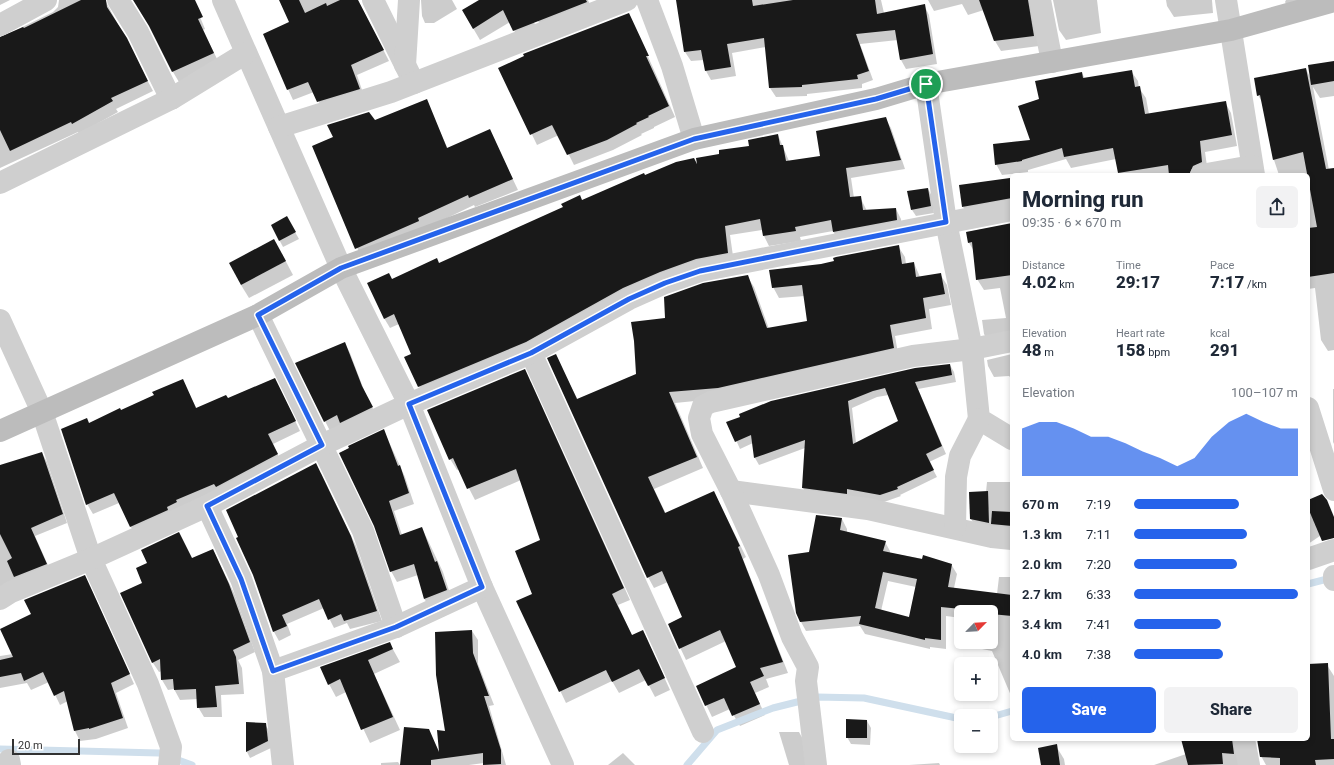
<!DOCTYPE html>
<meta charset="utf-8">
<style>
:root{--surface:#fff;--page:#f2f2f3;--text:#1f2937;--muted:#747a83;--accent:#2563eb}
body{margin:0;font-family:Roboto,sans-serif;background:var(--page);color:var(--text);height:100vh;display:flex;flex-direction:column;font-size:15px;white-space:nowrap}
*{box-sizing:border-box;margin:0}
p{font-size:13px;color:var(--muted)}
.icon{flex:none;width:22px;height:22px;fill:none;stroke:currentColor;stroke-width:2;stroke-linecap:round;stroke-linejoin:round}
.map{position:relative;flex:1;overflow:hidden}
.panel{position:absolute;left:1010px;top:173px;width:300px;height:568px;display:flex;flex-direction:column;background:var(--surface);border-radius:6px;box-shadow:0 2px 6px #0003}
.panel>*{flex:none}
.needle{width:26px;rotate:66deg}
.buttons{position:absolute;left:954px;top:605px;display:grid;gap:8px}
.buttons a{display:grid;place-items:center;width:44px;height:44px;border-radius:6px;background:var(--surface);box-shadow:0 2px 6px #0003;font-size:20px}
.scale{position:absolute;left:12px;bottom:10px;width:68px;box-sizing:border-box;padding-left:4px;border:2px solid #323232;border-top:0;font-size:11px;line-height:14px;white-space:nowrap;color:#323232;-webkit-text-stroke:3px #fff;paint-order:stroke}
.pin{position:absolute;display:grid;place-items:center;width:34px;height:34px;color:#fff;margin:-17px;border:2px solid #fff;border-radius:50%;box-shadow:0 1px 4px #0007}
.round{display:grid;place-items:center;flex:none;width:42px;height:42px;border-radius:6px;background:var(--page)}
.summary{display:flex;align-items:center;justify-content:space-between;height:68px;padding:0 12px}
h1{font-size:22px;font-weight:800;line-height:30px}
.metrics{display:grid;grid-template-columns:repeat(3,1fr);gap:6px;height:68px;padding:4px 12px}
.metrics div{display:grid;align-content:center}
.metrics b{font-size:17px;font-weight:800}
.metrics small{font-size:11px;font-weight:400}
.metrics p{font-size:11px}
.chart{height:112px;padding:8px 12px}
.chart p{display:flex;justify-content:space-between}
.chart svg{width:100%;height:72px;margin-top:4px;fill:var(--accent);opacity:.7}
.cta{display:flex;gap:8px;margin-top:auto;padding:8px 12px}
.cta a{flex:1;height:46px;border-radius:6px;background:var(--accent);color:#fff;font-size:16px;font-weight:800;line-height:46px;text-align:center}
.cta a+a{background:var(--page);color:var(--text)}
ul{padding:0 12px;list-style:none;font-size:13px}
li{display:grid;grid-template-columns:64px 48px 1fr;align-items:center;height:30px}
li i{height:10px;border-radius:5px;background:var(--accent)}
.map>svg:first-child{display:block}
.shadow{fill:#0003;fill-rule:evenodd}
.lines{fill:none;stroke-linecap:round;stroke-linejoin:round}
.stream{stroke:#cfdfec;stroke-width:7}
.building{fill:#191919;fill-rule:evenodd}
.street{stroke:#cfcfcf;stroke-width:22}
.secondary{stroke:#bcbcbc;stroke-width:22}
.route-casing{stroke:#fff;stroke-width:8}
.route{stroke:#2563eb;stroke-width:5}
</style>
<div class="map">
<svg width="1334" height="765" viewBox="0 0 1334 765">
<rect width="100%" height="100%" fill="#fff"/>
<g class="shadow">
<path d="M0,0H10L0,5Z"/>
<path d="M59,0H105L153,91L116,109L118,112L79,134L78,132L0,168V38L53,12L58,7Z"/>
<path d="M162,0H193L205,29L203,30L219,63L179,82L173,72Z"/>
<path d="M281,0H358L389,61L357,75L365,99L324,112L314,92L293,100L288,89L291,22Z"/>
<path d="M421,0H452L457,9L434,23H425L422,16Z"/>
<path d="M480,0H520L541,34L520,42L510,22L480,40L463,11Z"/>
<path d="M532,0H588L590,5L545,33L538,21Z"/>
<path d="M677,0H881L884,13L924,5L929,15L937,64L906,69L901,60L898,40L860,44L873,80L862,84V88L807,94V96L776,97L770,88L766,47L732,53L736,76L711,80L706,71L704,60L691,61L685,52Z"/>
<path d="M928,0H1040L1039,46L1001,51L995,41L984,10L968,15L962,4L934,11Z"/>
<path d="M1053,0H1097L1101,33L1066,40L1059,30Z"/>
<path d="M1166,0H1212L1213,13L1174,17L1167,6Z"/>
<path d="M1286,0H1314L1292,14L1285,2Z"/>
<path d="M629,14L675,117L654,127V128L641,134L642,135L613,150L574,165L559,135L537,145L500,68Z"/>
<path d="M1334,62V96L1320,98L1313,87L1329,170L1334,169V350L1328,351L1321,340L1315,288L1308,289V175H1279L1274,160L1262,102L1258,95L1306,69L1311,79Z"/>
<path d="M1131,71L1138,81L1139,88L1146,98L1149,114L1225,102L1231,113L1237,146L1205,152L1208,173L1202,175H1120L1116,159L1071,168L1066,159L1028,170V172L1002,175L996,164L1031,141L1040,99L1082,73L1085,79Z"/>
<path d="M426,101L448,149L490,131L518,190L475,207L474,205L362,259L313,147Z"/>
<path d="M885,118L891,128L905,169L851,178L854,198L860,197L867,211L896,209L901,219L902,230L839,242L833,231L800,237L801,241L769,246L764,236L762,230L730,235L734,263L424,396L419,386L412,354L399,324L390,328L384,318L392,280L440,264L582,201L645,176L698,167L720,154L750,146L778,135L789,161L821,157Z"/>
<path d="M1009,180L1012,184V205L967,213L963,207Z"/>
<path d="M928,189L932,196L934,213L916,216L912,210Z"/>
<path d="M287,218L299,239L283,247L272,226Z"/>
<path d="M1012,224V340L990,344L984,334L982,320L1006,318L1000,288L984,290L977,279L974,251L969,243L967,232Z"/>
<path d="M898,246L905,257L906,264L914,263L920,277L940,274L947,285L951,305L929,309L932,329L895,336L899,359L725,398L675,403L703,468L654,489L666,514L720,504L746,557L743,559L788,673L766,679L769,687L755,693L765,715L740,726L730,709L712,717L697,686L737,668L726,641L686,660L669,624L684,618L668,582L654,588L648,577L555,355L578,400L638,374L666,319L747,276L754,287L769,329L808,322L805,296L779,298L773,287L821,265Z"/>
<path d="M282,254L293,275L249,298L241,285Z"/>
<path d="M345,343L350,353L367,398L378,418L330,431L325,421Z"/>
<path d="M1012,354V379L1009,376L994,377L988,366L987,360Z"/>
<path d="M950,365L954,372L956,382L918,389L946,454L929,462L937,477L900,495L901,496L884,502L807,495L803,488L805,448L759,465L755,458L753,443L740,449L728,422ZM889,395L899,422L856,443L852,408L877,397Z"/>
<path d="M182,380L197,409L228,399L280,389L300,431L273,444L282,464L136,537L119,503L93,514L87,504L89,424L121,412L155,396Z"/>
<path d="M531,382L630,600L618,605L632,636L643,631L670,690L655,697L646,680L619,693L612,681L566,703L518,602L533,595L541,540L521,480L475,500L459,469L457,470L450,459Z"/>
<path d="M1333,389H1334V444L1333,442Z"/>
<path d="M384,431L405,477L414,504L394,511L402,535L422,528L443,572L452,600L430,609L424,598L418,575L397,582L391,571Z"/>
<path d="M42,453L47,462L67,523L35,536L51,572L0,587V466Z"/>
<path d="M321,473L356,546L382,621L350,629L347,623L334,628L324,608L287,624L291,635L279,641L274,632Z"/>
<path d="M987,482H1012V536L978,531L971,519L986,492Z"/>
<path d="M1308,501L1326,532L1308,544Z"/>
<path d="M817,516L842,519L847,529V532L885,542L890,551V553L951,564L957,574L954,588L997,594L999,577H1012V698L992,651L982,649L978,642H991V612H961V618L946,616V649L930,647V649L865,634L860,626L806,631L801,622L810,553ZM888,581L916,587L909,618L881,611Z"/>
<path d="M213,550L235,595L255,652L238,660L242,668L244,694L221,695L222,717H204L198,707V699L180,700L174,689L168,690L162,680V671L159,672L153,663L122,594Z"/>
<path d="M90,586L134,684L116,693L128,728L96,739L80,741L75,731L68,701L60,705L49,682L31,690L27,683L0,688V656L13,654Z"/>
<path d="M472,631L478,640V664L494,705L489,706L506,765H485L484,763L469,765H401L428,730L440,753Z"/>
<path d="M390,644L400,662L374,674L400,730L370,743L346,692L336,697L329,684Z"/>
<path d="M1327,665L1334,676V765H1266L1261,756L1258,739H1308V667Z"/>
<path d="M867,721L871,728L870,745L851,744L847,737Z"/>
<path d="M265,724L269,731L271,748L250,758L247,752Z"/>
<path d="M779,732H799L805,743L807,765H789Z"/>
<path d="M1182,739H1235L1239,765H1154L1186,754Z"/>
<path d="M1056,746L1064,759L1065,765H1041Z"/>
<path d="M623,753L635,765H608Z"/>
<path d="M398,762L400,765H381V763Z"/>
<path d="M939,763L940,765H909Z"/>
</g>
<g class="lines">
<g class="stream">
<path d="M1308,584L1331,578"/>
<path d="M991,717L1012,711"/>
<path d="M0,749L159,753L192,765"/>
<path d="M687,765L717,730L773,708L817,697L864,698L961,719"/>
</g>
</g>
<g class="building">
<path d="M81,0H106L107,7L127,38L148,81L111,98L113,101L72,124L71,122L10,151L0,130V37L23,27L24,28Z"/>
<path d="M133,0H195L203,17L198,19L214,53L172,72L149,26Z"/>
<path d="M279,0H299L305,13L326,3L327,6L340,0H358L384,50L351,65L360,89L317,102L308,82L287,90L263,34L289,22Z"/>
<path d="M479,0H586L587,2L513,31L503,10L473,29L462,10Z"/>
<path d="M676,0H752L753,6L793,0H875L877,14L925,4L933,54L900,60L895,30L856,34L869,71L857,75L858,79L802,85V87L769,88L764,38L727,44L731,67L705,71L701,50L684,52Z"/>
<path d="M979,0H1028L1034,36L994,41Z"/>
<path d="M629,13L649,56H646L669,106L648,116L649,117L636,123L637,124L607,140L567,155L552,125L530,135L498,68L524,56L523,54Z"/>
<path d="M1334,61V81L1311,85L1308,65Z"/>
<path d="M1306,68L1326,169L1334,168V273L1308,277V228L1317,227L1303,152L1273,160L1260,95L1257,96L1254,78Z"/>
<path d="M1132,70L1135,87L1140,86L1145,114L1226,101L1232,135L1200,141L1202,162L1193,166L1189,175H1169L1168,165L1118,173L1113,148L1064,157L1062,148L1022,160V161L995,165L993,144L1030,140L1018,106L1039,99L1035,81L1082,72L1083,78Z"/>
<path d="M427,99L447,148L490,129L513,179L469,198L468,195L418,218L419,221L355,249L312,146L333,137L327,125L369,112L375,120Z"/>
<path d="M886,117L901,160L846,168L850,197L861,196L863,210L896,208L897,220L833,232L831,220L795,227L796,231L763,236L760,219L725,226L728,253L696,259L660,272L623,288L526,342L418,387L404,357L411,354L394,314L384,319L367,283L389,273L392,279L437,258L439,263L563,207L561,204L580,195L582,200L644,173L645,175L676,162L694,158L697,164L696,158L719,154V150L749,146L748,140L778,134L780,145H783L786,161L820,156L816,131Z"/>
<path d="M1010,178L1012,198L962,207L959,185Z"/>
<path d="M928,188L931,206L911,210L907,191Z"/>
<path d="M287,216L296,232L279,241L271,225Z"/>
<path d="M1012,223V275L976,280L972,242L968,243L966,232Z"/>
<path d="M274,239L286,261L241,285L229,263Z"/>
<path d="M899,245L902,264L914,262L916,277L941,273L945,294L923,298L926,318L890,325L894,348L718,388L669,392L697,457L648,477L665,513L714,491L740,546L738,547L783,662L760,668L764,676L750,682L760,704L732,716L724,698L705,706L696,686L736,667L720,630L679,649L668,624L682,617L662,571L647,578L547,358L556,354L577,399L636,374L634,341L631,322L665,318L664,297L703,283L748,275L767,328L807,321L802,285L772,288L769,270L821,264L834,261L833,258L836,257Z"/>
<path d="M345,342L362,386L373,407L340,423L337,415L324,422L295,363Z"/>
<path d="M950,364L952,375L915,382L942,446L926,454L934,470L897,487L898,489L880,495L847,489V494L802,488L805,440L754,458L751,435L735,442L726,422L740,417L739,414L771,401L915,368ZM885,388L898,421L853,444L848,401L873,391Z"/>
<path d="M525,369L624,588L612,594L632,635L643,630L665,678L648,686L639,669L612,682L606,670L559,692L516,601L532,594L515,551L540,540L516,469L467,489L453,458L449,460L427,410Z"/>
<path d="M275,378L296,421L268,434L278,454L216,487L214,484L176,500L177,502L167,507L168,510L130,527L114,493L86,505L61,429L87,418L89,423L120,408L121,410L154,395L152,392L183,379L196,408L226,395L228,398Z"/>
<path d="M384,429L398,466L400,465L409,493L389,501L400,535L422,527L435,562L437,561L447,590L424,599L414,564L390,572L374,526L339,453L349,448L348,446Z"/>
<path d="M42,452L63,514L31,528L47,564L14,577L7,561L12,558L0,534V465Z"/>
<path d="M316,463L351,536L377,611L344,621L341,614L328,620L319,599L282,615L287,626L273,632L253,575L236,538L238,537L226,510Z"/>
<path d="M988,491L989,523L970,519L969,492Z"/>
<path d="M1322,494L1327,500L1334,517V538L1322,541L1308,508V500Z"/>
<path d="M992,511L1012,512V526L991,524Z"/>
<path d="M816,515L842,518L840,530L886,541L883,551L922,559L923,555L952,564L948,587L1012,595V616L991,614V612L941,607V640L925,638V640L859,624L861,616L800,622L796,613L788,555L809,552ZM883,572L917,579L909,617L875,608Z"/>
<path d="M179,532L192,558L213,549L229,584L250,642L233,650L236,657L239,684L215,686L217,707L197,708L196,689L174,690L173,679L161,680L160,659L152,663L120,593L142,583L136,568L147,563L141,550Z"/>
<path d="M85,575L130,674L111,683L123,718L89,729V728L74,731L64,691L54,696L43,672L24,681L21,673L0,677V660L13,657L0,629L31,614L24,600Z"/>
<path d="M472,630L473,653L489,696H484L501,750V764L483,765V753L431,760V765H400L404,727L429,729L439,752L437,730L445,731L436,675L435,632Z"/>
<path d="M390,642L393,649L368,660L393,717L361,730L340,679L328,685L320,667Z"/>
<path d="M1328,663L1331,739H1334V759L1315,760L1316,765H1280V758L1260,757L1257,739H1308V664Z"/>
<path d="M846,719L867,720V738H846Z"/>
<path d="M246,722L266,723L268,741L246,752Z"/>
<path d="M1181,739H1232L1234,754L1222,753L1223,764L1188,765Z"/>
<path d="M1057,744L1060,765H1041L1038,748Z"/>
</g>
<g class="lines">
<g class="street">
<path d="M118,0L138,32L171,99"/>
<path d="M223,0L341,268L409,404L482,587L563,765"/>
<path d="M373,0L414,83"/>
<path d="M647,0L672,66L694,139"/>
<path d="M1040,0L1052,62"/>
<path d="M1226,0L1254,175"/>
<path d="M0,25L46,0"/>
<path d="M405,65L409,0"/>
<path d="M926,84L946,222L972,349L979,419L1012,439"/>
<path d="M279,127L391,92L627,0"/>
<path d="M1201,175L1252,166"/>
<path d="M0,183L171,99L246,53"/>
<path d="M258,315L363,531L396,627"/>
<path d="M0,320L42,412L91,559L148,684L171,747L169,765"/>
<path d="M531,353L703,732"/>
<path d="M1308,408L1334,490"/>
<path d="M731,491L868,509L992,537L1012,539"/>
<path d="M207,506L241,579L273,671L283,765"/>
<path d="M955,528L956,477L960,456L979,419"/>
<path d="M1308,559L1334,550"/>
<path d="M1334,576V580"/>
<path d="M0,599L11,592L91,559L207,506L322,445L409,404L531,353L629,299L665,283L700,271L1012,210"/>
<path d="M273,671L396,627L482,587"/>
<path d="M1244,739L1249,765"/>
<path d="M9,760L10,765"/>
<path d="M816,765L806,681L808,667L792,637L769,575L731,491L702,434L699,418L703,406L711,402L913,356L972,349L1012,341"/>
</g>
<path class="secondary" d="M0,431L258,315L341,268L694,139L876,99L926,84L1231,30L1334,1"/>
</g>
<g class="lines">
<defs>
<path id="route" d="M926,84L946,222L700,271L665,283L629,299L531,353L409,404L482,587L396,627L273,671L241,579L207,506L322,445L258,315L341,268L694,139L876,99Z"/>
</defs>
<use href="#route" class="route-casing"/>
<use href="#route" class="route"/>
</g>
</svg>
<div class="buttons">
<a><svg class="needle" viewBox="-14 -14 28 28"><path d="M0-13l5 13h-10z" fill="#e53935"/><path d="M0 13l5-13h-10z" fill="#747a83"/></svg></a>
<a>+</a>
<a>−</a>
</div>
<div class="scale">20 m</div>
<div class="pin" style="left:926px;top:84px;background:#1e9e55"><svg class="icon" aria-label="arrive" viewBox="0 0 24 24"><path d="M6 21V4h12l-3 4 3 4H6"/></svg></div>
<section class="panel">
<div class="summary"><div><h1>Morning run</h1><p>09:35 · 6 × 670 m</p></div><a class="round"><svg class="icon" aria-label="share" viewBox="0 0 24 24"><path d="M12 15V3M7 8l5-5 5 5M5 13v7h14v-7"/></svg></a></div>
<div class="metrics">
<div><p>Distance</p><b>4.02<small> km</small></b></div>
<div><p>Time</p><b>29:17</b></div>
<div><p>Pace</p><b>7:17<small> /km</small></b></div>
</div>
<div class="metrics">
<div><p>Elevation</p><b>48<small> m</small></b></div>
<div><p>Heart rate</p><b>158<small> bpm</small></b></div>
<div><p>kcal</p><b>291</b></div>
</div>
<div class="chart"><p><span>Elevation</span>100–107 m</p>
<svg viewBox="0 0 160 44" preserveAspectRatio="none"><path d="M0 44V15L10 11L20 11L30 15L40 20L50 20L60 24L70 29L80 33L90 38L100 33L110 20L120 11L130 6L140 11L150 15L160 15V44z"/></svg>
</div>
<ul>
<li><b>670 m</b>7:19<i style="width:64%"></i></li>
<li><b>1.3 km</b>7:11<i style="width:69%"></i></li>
<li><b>2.0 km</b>7:20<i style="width:63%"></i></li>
<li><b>2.7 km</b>6:33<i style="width:100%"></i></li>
<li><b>3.4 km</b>7:41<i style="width:53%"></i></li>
<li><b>4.0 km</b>7:38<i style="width:54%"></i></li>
</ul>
<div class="cta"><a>Save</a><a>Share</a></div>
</section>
</div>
